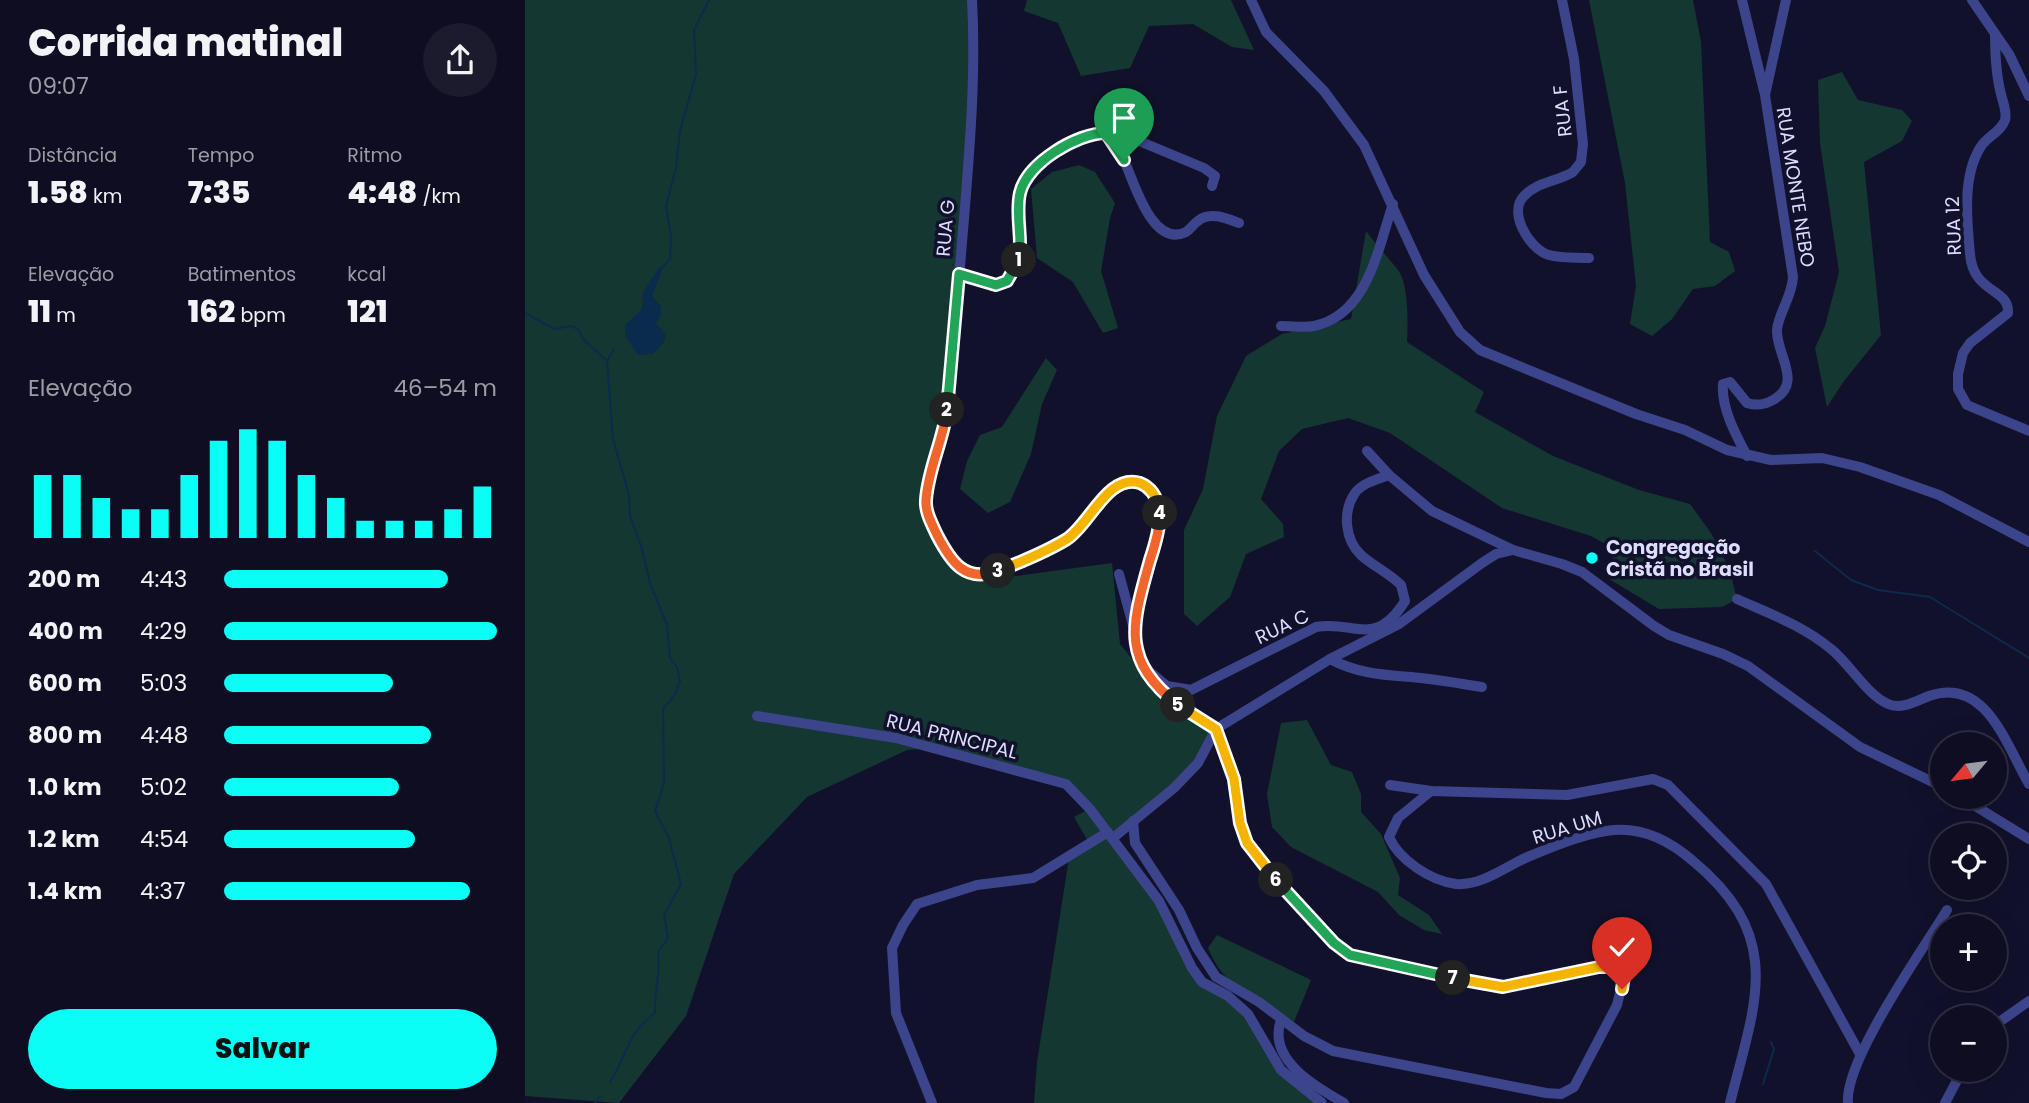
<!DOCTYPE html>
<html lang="pt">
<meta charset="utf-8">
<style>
:root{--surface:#0e0d21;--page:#1c1b2e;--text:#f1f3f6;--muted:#9b9ca5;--line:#2e2d3f;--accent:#09fff6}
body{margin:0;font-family:Poppins,sans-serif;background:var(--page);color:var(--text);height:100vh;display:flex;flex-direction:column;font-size:26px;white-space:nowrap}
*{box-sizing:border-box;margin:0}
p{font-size:23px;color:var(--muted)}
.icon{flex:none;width:38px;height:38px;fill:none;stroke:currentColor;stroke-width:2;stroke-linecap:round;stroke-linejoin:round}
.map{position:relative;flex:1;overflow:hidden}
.panel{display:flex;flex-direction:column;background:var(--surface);width:525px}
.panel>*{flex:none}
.needle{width:46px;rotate:241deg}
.controls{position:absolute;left:1405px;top:732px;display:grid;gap:14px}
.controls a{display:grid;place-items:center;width:77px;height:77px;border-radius:50%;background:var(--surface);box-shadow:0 7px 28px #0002,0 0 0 2px var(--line);font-size:35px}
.pin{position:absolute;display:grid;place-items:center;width:60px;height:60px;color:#fff;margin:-72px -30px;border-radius:50% 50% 50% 0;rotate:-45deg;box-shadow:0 0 7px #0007}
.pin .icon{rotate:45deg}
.km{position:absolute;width:35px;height:35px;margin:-18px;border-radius:50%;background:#222;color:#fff;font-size:19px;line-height:35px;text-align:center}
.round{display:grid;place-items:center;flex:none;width:74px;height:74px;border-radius:37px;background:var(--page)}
.headline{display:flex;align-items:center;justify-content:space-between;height:119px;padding:0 28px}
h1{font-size:38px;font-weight:800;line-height:52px}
.stats{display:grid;grid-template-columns:repeat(3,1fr);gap:10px;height:119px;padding:7px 28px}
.stats div{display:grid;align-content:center}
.stats b{font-size:30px;font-weight:800}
.stats small{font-size:19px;font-weight:400}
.stats p{font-size:19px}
.chart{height:196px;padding:14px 28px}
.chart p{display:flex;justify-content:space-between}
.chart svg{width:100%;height:126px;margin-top:7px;stroke:var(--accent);stroke-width:6}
.primary-button{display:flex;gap:14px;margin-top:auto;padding:14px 28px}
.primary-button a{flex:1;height:80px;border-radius:42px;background:var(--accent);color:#111;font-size:28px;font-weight:800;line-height:80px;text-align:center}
ul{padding:0 28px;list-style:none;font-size:23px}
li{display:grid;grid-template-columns:112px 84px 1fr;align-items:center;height:52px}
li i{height:18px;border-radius:9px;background:var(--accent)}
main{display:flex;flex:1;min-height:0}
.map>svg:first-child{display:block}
.green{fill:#143731}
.water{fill:#0b2b4c}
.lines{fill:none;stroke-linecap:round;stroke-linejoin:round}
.stream{stroke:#0b2b4c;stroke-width:2}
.minor{stroke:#3c448c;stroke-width:10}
.split-1-casing{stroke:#fff;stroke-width:14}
.split-2-casing{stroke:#fff;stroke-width:14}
.split-3-casing{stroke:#fff;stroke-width:14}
.split-4-casing{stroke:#fff;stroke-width:14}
.split-5-casing{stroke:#fff;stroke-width:14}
.split-6-casing{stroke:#fff;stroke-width:14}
.split-7-casing{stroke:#fff;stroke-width:14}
.split-8-casing{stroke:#fff;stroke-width:14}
.split-1{stroke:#22a559;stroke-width:9}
.split-2{stroke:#22a559;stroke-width:9}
.split-3{stroke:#f0652b;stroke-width:9}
.split-4{stroke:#f5b400;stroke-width:9}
.split-5{stroke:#f0652b;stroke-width:9}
.split-6{stroke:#f5b400;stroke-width:9}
.split-7{stroke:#22a559;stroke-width:9}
.split-8{stroke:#f5b400;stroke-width:9}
.poi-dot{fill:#09fff6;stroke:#12112c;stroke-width:2.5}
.labels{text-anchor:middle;stroke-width:7;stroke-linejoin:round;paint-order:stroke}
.street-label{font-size:19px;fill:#ddf;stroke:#12112c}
.poi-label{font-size:19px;font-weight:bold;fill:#ddf;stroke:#12112c;text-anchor:start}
</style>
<main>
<section class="panel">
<div class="headline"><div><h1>Corrida matinal</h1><p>09:07</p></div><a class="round"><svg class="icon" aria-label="share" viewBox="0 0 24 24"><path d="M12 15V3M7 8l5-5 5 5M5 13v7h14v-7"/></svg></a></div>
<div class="stats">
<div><p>Distância</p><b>1.58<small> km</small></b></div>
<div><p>Tempo</p><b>7:35</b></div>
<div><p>Ritmo</p><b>4:48<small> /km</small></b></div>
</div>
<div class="stats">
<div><p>Elevação</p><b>11<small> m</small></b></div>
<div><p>Batimentos</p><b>162<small> bpm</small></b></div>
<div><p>kcal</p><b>121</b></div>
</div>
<div class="chart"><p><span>Elevação</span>46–54 m</p>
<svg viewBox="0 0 160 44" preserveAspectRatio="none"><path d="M5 44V22M15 44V22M25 44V30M35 44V34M45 44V34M55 44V22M65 44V10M75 44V6M85 44V10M95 44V22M105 44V30M115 44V38M125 44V38M135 44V38M145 44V34M155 44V26"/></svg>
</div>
<ul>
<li><b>200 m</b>4:43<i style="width:82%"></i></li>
<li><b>400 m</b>4:29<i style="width:100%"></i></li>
<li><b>600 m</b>5:03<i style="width:62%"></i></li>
<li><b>800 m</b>4:48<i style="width:76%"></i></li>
<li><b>1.0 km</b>5:02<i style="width:64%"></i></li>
<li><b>1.2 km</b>4:54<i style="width:70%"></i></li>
<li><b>1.4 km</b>4:37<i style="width:90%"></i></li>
</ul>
<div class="primary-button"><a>Salvar</a></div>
</section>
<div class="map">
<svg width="1504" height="1103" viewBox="0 0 1504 1103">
<rect width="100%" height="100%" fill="#12112c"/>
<g class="green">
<path d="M0,0H448L450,48L419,434L400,504L431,574L461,580L587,563L595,644L629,686L691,729L673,763L588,838L634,901L667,968L723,1014L756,1070L797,1103H509L512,1062L544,858L564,843L549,817L564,809L541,784L408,748L382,750L282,797L209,874L161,1016L94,1103L0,1096Z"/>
<path d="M502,0H706L729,50L707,47L668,24L624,26L605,68L556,76L533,23L499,11Z"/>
<path d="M1064,0H1168L1176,42L1185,242L1204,252L1210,271L1190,286L1168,289L1147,319L1127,336L1105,324L1111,286L1100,183Z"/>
<path d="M1317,72L1333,100L1377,110L1387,121L1377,141L1339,162L1356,335L1319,381L1302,407L1290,348L1300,326L1314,272L1295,143L1293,80Z"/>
<path d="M554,165L570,172L590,203L585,218L576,271L593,328L578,333L548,282L512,258L506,189L527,172Z"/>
<path d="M841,231C851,245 863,257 873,270C884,285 883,324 882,342L959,392L950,412L1028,456L1114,490L1165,504L1186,533L1204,568L1212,599L1197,607L1134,609L1084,579L1089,549L1066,536L977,508L865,433L823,418L777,429L754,451L736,499L758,524L759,537L721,554L705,597L672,626L659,614V530L678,489L692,416L721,356L757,334L826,319Z"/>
<path d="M521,358L532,370L517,404L506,454L485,502L463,513L435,489L442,461L455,435L477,427Z"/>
<path d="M782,720L806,765L827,772L836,794V812L856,834L875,878L873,895L904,915L917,934L899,930L874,915L853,892L766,847L747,827L742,794L756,723Z"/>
<path d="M692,935L786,980L769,1022C733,1002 699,988 683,948Z"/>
</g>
<path class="water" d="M135,266L137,271L127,296L136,306V315L131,323L141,335L139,342L128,354L113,355L100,336V325L117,309L118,292Z"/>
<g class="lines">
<g class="stream">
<path d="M134,271L145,259L146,236L141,206L151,168L155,131L171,74L169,30L184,0"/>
<path d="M0,313L29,329L46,326L53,329L58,339L81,360"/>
<path d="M1290,551L1326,580L1353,590L1405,597L1504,658"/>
<path d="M85,1082C104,1053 100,1036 130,1013C129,992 136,973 133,952L143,938L139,915L156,884L144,838L130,811L139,783L138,709L149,696L155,682L152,667L145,658L142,625L125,583L117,549L105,516L104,495L88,439L82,361L89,349"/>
<path d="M1238,1084L1249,1049L1246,1042"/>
<path d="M70,1103L75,1096"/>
</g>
<g class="minor">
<path d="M447,0C451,73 445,145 439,219C434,271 432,323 426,375C424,395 423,417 418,436C412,462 395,489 404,516C424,583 454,584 511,555C527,546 544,539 557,526C569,514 578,494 593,485C609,477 625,485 632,501C648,539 598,608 612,654C625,697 661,704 689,728C694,732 696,741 698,746C711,778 708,811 720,839C732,867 800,937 825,955L978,987L1074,967H1089L1099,976L1092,1005L1049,1087L1036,1094L1021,1093L808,1051L779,1036L734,1002L691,977L672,948L654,910L610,843L608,821"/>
<path d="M726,0L741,32L799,91L839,145L899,275L935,332L955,350L1111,414L1160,430L1202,450L1246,460L1297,458L1335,467L1414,495L1504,542"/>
<path d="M1037,0L1049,59L1058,144L1056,162L1048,172C1032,182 1013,181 999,196C983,212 1003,246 1021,254C1033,259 1052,257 1064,258"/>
<path d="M1217,0L1239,91"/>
<path d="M1447,0L1484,54L1504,96"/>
<path d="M1470,34C1470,57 1471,77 1477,98C1479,105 1482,113 1480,120C1476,132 1461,137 1455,148C1437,177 1442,222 1445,254C1448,294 1485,288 1483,313L1445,343L1438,353L1433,374V389L1442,405L1504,431"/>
<path d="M581,133L602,136L679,168L690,176L687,186"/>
<path d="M434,274C445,278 459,285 470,284C509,284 489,211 496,190C503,172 518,162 533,152C549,141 561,133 581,133C589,143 596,154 601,165C610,185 628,248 661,232C666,229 668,224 673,221C684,211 701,218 714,223"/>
<path d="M756,326C767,326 779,328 789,326C843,315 853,248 868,204"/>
<path d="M842,451L864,475L907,511L988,550L1037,564L1057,572L1129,626L1144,635L1198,654L1223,666L1335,747L1418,787"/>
<path d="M1222,456C1211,435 1196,408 1198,384L1205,382L1222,403C1231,406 1239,405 1248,400C1279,383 1251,355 1252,330C1253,314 1267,297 1268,277L1240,95L1261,0"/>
<path d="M594,574L609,629"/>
<path d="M1212,599C1245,614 1277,625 1306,649C1325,664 1341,694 1363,704C1377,710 1391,701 1404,696C1461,676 1481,745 1504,784"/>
<path d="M805,659C835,675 863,675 896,678C916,680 937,684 957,687"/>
<path d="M624,671L642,686L666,690L791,627C829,620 850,649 880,601L876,585C864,573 848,566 836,555C820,540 817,512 830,493C837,483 853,479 864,475"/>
<path d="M232,716L371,738L541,784L565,809L634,901L667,968L677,982L703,996L723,1014L756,1070L797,1103"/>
<path d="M865,785L906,791L1042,795L1128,779L1143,785L1241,884L1335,1054"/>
<path d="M906,791L873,818L864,837C874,860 906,881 931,884C958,886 982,865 1005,856C1029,846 1056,835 1081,831C1115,825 1144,840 1168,861C1261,938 1230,1003 1205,1103"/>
<path d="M1434,796L1504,839"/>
<path d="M588,838L649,788L673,763L691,729L805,659L874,624L957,563L971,554L988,550"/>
<path d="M756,1020C742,1059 789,1086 819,1103"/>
<path d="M1470,1025L1504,1001"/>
<path d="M407,1103L371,1013L367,948L378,925L392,904L452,885L508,878L583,832"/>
<path d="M1323,1103C1319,1061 1397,951 1422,910"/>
<path d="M1420,1103L1438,1069"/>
</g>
</g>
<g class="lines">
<defs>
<path id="split-1" d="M494,260C498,238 490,215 495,193C502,163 552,133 581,133L599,160"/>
<path id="split-2" d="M422,410L434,274L471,285L482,281L494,260"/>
<path id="split-3" d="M422,410C418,441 403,469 401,500C400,512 407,524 412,535C426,562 440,583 473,571"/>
<path id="split-4" d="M473,571C496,562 521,552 542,539C565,524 583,473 615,483C628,488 633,500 635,513"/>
<path id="split-5" d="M635,513C635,529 630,545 625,560C607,625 595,659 653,705"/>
<path id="split-6" d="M653,705L691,729L709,779L715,823L722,843L751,880"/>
<path id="split-7" d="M751,880L809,943L825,955L928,978"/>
<path id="split-8" d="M928,978L978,987L1074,967H1089L1099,976L1097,989"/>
</defs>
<use href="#split-1" class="split-1-casing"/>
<use href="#split-2" class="split-2-casing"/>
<use href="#split-3" class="split-3-casing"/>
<use href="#split-4" class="split-4-casing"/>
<use href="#split-5" class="split-5-casing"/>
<use href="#split-6" class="split-6-casing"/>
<use href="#split-7" class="split-7-casing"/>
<use href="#split-8" class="split-8-casing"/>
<use href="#split-1" class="split-1"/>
<use href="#split-2" class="split-2"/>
<use href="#split-3" class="split-3"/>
<use href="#split-4" class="split-4"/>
<use href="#split-5" class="split-5"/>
<use href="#split-6" class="split-6"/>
<use href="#split-7" class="split-7"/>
<use href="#split-8" class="split-8"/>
</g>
<circle class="poi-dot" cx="1067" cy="558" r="7"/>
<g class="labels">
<g class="street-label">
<text transform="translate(1037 111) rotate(-96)" y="7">RUA F</text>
<text transform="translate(1271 187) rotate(81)" y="7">RUA MONTE NEBO</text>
<text transform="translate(1428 226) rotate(-92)" y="7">RUA 12</text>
<text transform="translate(420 228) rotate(-85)" y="7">RUA G</text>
<text transform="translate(757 626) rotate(-25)" y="7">RUA C</text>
<text transform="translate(427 736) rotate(14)" y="7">RUA PRINCIPAL</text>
<text transform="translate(1042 827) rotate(-17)" y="7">RUA UM</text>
</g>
<g class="poi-label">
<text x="1081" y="554">Congregação<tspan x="1081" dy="22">Cristã no Brasil</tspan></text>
</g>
</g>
</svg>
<div class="controls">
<a><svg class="needle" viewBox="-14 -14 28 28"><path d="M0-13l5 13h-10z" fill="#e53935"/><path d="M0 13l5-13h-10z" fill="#9b9ca5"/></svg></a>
<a><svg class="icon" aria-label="locate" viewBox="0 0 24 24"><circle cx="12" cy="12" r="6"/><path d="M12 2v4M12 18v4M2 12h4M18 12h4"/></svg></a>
<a>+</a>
<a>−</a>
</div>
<div class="pin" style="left:599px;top:160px;background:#1e9e55"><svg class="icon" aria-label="arrive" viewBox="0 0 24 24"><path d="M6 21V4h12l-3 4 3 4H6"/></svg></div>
<div class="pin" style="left:1097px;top:989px;background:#d93025"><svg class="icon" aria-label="check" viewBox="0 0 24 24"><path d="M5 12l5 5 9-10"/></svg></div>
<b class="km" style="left:494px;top:260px">1</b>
<b class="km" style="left:422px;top:410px">2</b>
<b class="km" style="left:473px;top:571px">3</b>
<b class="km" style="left:635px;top:513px">4</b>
<b class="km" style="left:653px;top:705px">5</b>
<b class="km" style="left:751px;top:880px">6</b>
<b class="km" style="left:928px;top:978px">7</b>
</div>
</main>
